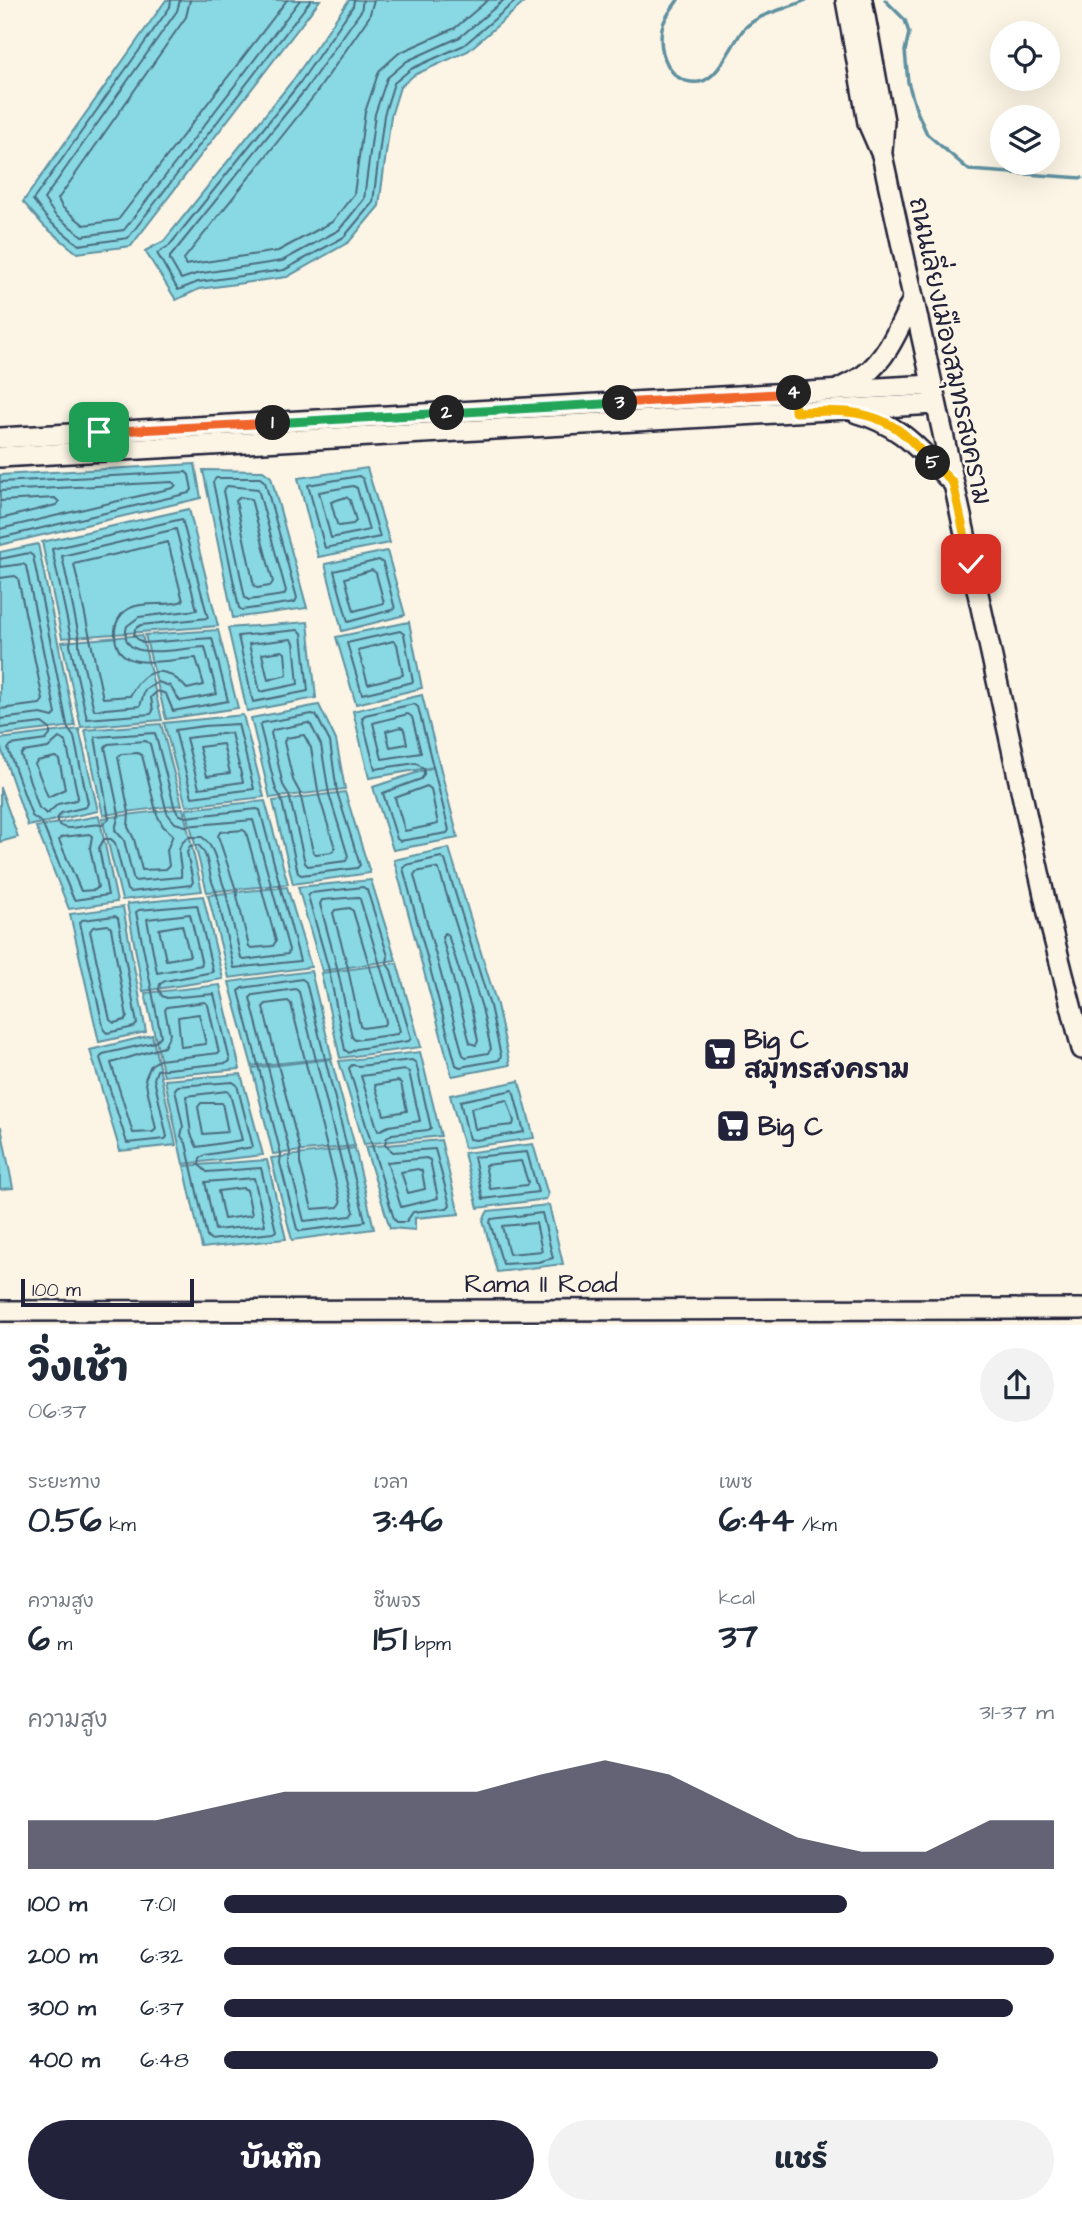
<!DOCTYPE html>
<html lang="th">
<meta charset="utf-8">
<style>
:root{--surface:#fff;--page:#f2f2f3;--text:#1f2937;--muted:#747a83;--accent:#22223b}
body{margin:0;font-family:"Architects Daughter","Playpen Sans Thai",sans-serif;background:var(--page);color:var(--text);height:100vh;display:flex;flex-direction:column;font-size:26px;white-space:nowrap}
*{box-sizing:border-box;margin:0}
p{font-size:23px;color:var(--muted)}
.icon{flex:none;width:38px;height:38px;fill:none;stroke:currentColor;stroke-width:2;stroke-linecap:round;stroke-linejoin:round}
.map{position:relative;height:1325px;overflow:hidden}
.sheet{display:flex;flex-direction:column;background:var(--surface);flex:1}
.sheet>*{flex:none}
.buttons{position:absolute;left:990px;top:21px;display:grid;gap:14px}
.buttons a{display:grid;place-items:center;width:70px;height:70px;border-radius:50%;background:var(--surface);box-shadow:0 7px 28px #0002;font-size:35px}
.scale{position:absolute;left:21px;bottom:18px;width:173px;box-sizing:border-box;padding-left:7px;border:4px solid #22223b;border-top:0;font-size:19px;line-height:24px;white-space:nowrap;color:#22223b;-webkit-text-stroke:5px #fcf5e5;paint-order:stroke}
.pin{position:absolute;display:grid;place-items:center;width:60px;height:60px;color:#fff;margin:-30px;border-radius:14px;box-shadow:0 4px 10px #0006}
.km{position:absolute;width:35px;height:35px;margin:-18px;border-radius:50%;background:#222;color:#fff;font-size:19px;line-height:35px;text-align:center}
.round{display:grid;place-items:center;flex:none;width:74px;height:74px;border-radius:37px;background:var(--page)}
.headline{display:flex;align-items:center;justify-content:space-between;height:119px;padding:0 28px}
h1{font-size:38px;font-weight:800;line-height:52px}
.figures{display:grid;grid-template-columns:repeat(3,1fr);gap:10px;height:119px;padding:7px 28px}
.figures div{display:grid;align-content:center}
.figures b{font-size:35px;font-weight:800}
.figures small{font-size:19px;font-weight:400}
.figures p{font-size:19px}
.chart{height:196px;padding:14px 28px}
.chart p{display:flex;justify-content:space-between}
.chart svg{width:100%;height:126px;margin-top:7px;fill:var(--accent);opacity:.7}
.button{display:flex;gap:14px;margin-top:auto;padding:14px 28px}
.button a{flex:1;height:80px;border-radius:42px;background:var(--accent);color:#fff;font-size:28px;font-weight:800;line-height:80px;text-align:center}
.button a+a{background:var(--page);color:var(--text)}
ul{padding:0 28px;list-style:none;font-size:23px}
li{display:grid;grid-template-columns:112px 84px 1fr;align-items:center;height:52px}
li i{height:18px;border-radius:9px;background:var(--accent)}
.map>svg:first-child{display:block}
.water{fill:#88d9e3;stroke:#5f90a0;stroke-width:2}
.lines{fill:none;stroke-linecap:round;stroke-linejoin:round}
.shore{stroke:#4b6b7e;stroke-width:2}
.stream{stroke:#5f90a0;stroke-width:3.5}
.secondary-casing{stroke:#22223b;stroke-width:24}
.secondary{stroke:#fcf5e5;stroke-width:19}
.split-1-casing{stroke:#fff;stroke-width:14}
.split-2-casing{stroke:#fff;stroke-width:14}
.split-3-casing{stroke:#fff;stroke-width:14}
.split-4-casing{stroke:#fff;stroke-width:14}
.split-5-casing{stroke:#fff;stroke-width:14}
.split-6-casing{stroke:#fff;stroke-width:14}
.split-1{stroke:#f0652b;stroke-width:9}
.split-2{stroke:#22a559;stroke-width:9}
.split-3{stroke:#22a559;stroke-width:9}
.split-4{stroke:#f0652b;stroke-width:9}
.split-5{stroke:#f5b400;stroke-width:9}
.split-6{stroke:#f5b400;stroke-width:9}
.labels{text-anchor:middle;stroke-width:5;stroke-linejoin:round;paint-order:stroke}
.street-label{font-size:26px;fill:#22223b;stroke:#fcf5e5}
.poi-label{font-size:26px;font-weight:bold;fill:#22223b;stroke:#fcf5e5;text-anchor:start}
</style>
<div class="map">
<svg width="1082" height="1325" viewBox="0 0 1082 1325">
<rect width="100%" height="100%" fill="#fcf5e5"/>
<filter id="ink" filterUnits="userSpaceOnUse"><feTurbulence type="fractalNoise" baseFrequency=".0143" numOctaves="2"/><feDisplacementMap in="SourceGraphic" scale="14" xChannelSelector="R" yChannelSelector="G"/><feConvolveMatrix kernelMatrix="1 2 1 2 8 2 1 2 1" color-interpolation-filters="sRGB"/></filter>
<g filter="url(#ink)">
<g class="water">
<path d="M166,0H320L131,246L77,253L44,226L23,202Z"/>
<path d="M349,0H527L468,51L414,75L400,87L391,116L379,206L349,242L287,277L199,289L176,300L145,251L164,241L293,80Z"/>
<path d="M195,464L201,498L0,545V475Z"/>
<path d="M367,468L390,543L318,557L298,478Z"/>
<path d="M203,470L263,471L271,477L307,608L233,618Z"/>
<path d="M189,509L218,626L62,638L42,542Z"/>
<path d="M38,544L75,726L0,735V552Z"/>
<path d="M387,551L405,615L342,631L325,564Z"/>
<path d="M308,622L316,698L247,711L228,628Z"/>
<path d="M409,622L422,688L356,704L336,637Z"/>
<path d="M218,630L238,708L166,719L145,635Z"/>
<path d="M142,635L162,720L81,727L62,642Z"/>
<path d="M422,695L458,838L393,850L373,787L434,767L369,778L353,711Z"/>
<path d="M319,705L336,740L345,789L270,798L251,718Z"/>
<path d="M243,715L264,797L186,806L164,723Z"/>
<path d="M161,724L182,805L103,815L85,730Z"/>
<path d="M79,729L98,811L28,826L0,745V739Z"/>
<path d="M0,787L18,837L0,842Z"/>
<path d="M345,792L370,873L293,884L273,801Z"/>
<path d="M265,801L288,884L207,892L186,809Z"/>
<path d="M183,808L202,891L122,900L102,818Z"/>
<path d="M99,816L117,902L69,909L36,827Z"/>
<path d="M449,848L497,1005L510,1065L452,1076L394,860Z"/>
<path d="M371,880L396,960L322,971L298,887Z"/>
<path d="M287,887L311,967L229,978L208,895Z"/>
<path d="M203,896L223,979L143,991L127,904Z"/>
<path d="M123,907L146,1032L99,1042L70,914Z"/>
<path d="M397,963L421,1047L340,1058L321,973Z"/>
<path d="M311,971L332,1058L252,1066L229,982Z"/>
<path d="M220,985L240,1069L164,1076L145,993Z"/>
<path d="M152,1035L176,1145L120,1151L90,1050Z"/>
<path d="M420,1052L441,1136L364,1144L339,1061Z"/>
<path d="M331,1059L355,1146L273,1154L252,1068Z"/>
<path d="M241,1074L263,1155L183,1164L165,1080Z"/>
<path d="M519,1081L534,1138L464,1148L450,1095Z"/>
<path d="M0,1127H1L13,1188L0,1189Z"/>
<path d="M441,1140L459,1214L415,1218V1230L390,1228L365,1147Z"/>
<path d="M533,1144L548,1195L546,1199L478,1208L464,1153Z"/>
<path d="M355,1148L374,1229L292,1240L271,1158Z"/>
<path d="M267,1160L286,1239L202,1248L184,1166Z"/>
<path d="M549,1205L563,1264L497,1272L483,1220L488,1211Z"/>
</g>
<g class="lines">
<g class="shore">
<path d="M171,0L170,7L33,200L49,221L79,245L128,238L311,0"/>
<path d="M180,0L177,11L44,199L55,215L82,236L124,230L300,0"/>
<path d="M190,0L186,17L58,199L62,207L84,225L118,220L287,0"/>
<path d="M354,0L353,6L299,84L169,246L157,253L178,290L198,282L284,270L344,237L373,202L384,115L394,83L411,69L464,45L517,0"/>
<path d="M363,0L361,11L305,90L170,257V260L181,279L196,274L282,261L339,230L364,199L375,114L387,78L407,61L460,37L504,0"/>
<path d="M374,0L369,17L314,96L184,259L185,265L278,251L332,222L354,194L365,112L379,71L399,53L455,28L488,0"/>
<path d="M359,476L363,479L380,537L325,548L308,485Z"/>
<path d="M216,478H260L265,482L297,598L295,602L242,610L239,608L213,482Z"/>
<path d="M0,482L186,472L189,475L192,490L189,493L0,538"/>
<path d="M227,486L258,489L286,591L284,595L249,600L245,598L223,491Z"/>
<path d="M353,486L357,488L369,530L331,538L319,492Z"/>
<path d="M0,491L172,482L176,485L173,488L0,529"/>
<path d="M240,497L251,499L273,582L270,586L257,588L254,586L236,501Z"/>
<path d="M346,497L350,500L356,521L353,524L339,526L337,524L331,502Z"/>
<path d="M0,501L55,498L59,502L56,505L0,519"/>
<path d="M182,519L208,618L141,625L135,629L134,636L143,643L212,638L228,701L173,711L166,694L158,691L151,697L153,711L151,714L87,719L70,645L71,638L52,549Z"/>
<path d="M176,529L197,610L139,617L127,626C115,666 184,647 205,647L217,694L180,701L170,686L158,682L145,690L140,706L94,710L79,646V636L62,556Z"/>
<path d="M168,542L183,601C167,607 146,601 130,608C120,613 114,624 115,635C116,676 171,658 196,658L204,685L187,689C165,664 145,666 130,696L103,698L74,564Z"/>
<path d="M0,559L29,553L33,556L68,729L74,737L88,803L86,807L61,813L57,819L59,825C71,833 88,822 102,825L109,819L95,737L155,733L175,809L180,815L186,817L257,809L260,810L300,961L234,968L216,891C207,877 211,855 198,845L190,846L187,852L193,882L191,885L130,892L127,890L115,843L111,839H104L99,848L108,895L74,900L42,823L32,816L8,749L11,745L46,740L50,735V729L42,723L0,728"/>
<path d="M379,560L383,563L395,609L348,622L334,571Z"/>
<path d="M0,567L23,564L26,566L56,714L53,717L41,714L0,719"/>
<path d="M372,570L376,573L384,603L354,611L345,578Z"/>
<path d="M0,578L15,576L18,578L43,700L40,704L0,709"/>
<path d="M298,630L302,633L308,691L253,702L238,636Z"/>
<path d="M400,631L404,634L413,682L362,694L347,643Z"/>
<path d="M291,639L294,642L298,684L260,692L249,644Z"/>
<path d="M393,641L397,644L403,675L368,684L358,650Z"/>
<path d="M282,651L285,653L287,675L268,680L262,654Z"/>
<path d="M414,704L418,707L449,830L447,833L400,841L397,839L383,793L421,779L424,775V769L416,763L375,769L362,718L365,715Z"/>
<path d="M312,714L316,715L330,742L337,792L360,865L357,868L301,875L298,873L281,797L276,790L260,726L262,723Z"/>
<path d="M408,714L412,717L421,753L382,759L373,723Z"/>
<path d="M308,723L311,725L321,745L329,794L348,856L346,861L308,866L305,863L289,795L283,785L271,733L273,730Z"/>
<path d="M238,724L254,789L192,797L175,730L204,726Z"/>
<path d="M401,727L404,729L407,744L390,747L386,731Z"/>
<path d="M231,733L243,782L199,788L186,738Z"/>
<path d="M304,735L311,748L319,796L335,848L332,852L316,854L313,852L300,793L293,780L284,742L286,738Z"/>
<path d="M59,738L66,742L78,797L76,800L58,804L47,814L39,808L21,755L23,752L48,748Z"/>
<path d="M146,741L150,744L167,813L175,823L185,826L253,820L289,950L288,954L244,960L241,958L225,889C218,874 217,847 202,837H189C171,848 183,862 181,877L134,881L124,840L115,830L119,814L105,747L108,744Z"/>
<path d="M223,744L230,773L207,776L199,747Z"/>
<path d="M138,753L142,755L157,815L163,826L173,835L167,850L169,866L166,869L142,870L134,839L128,827L129,813L118,757L121,754Z"/>
<path d="M55,757L59,759L65,789L48,797L35,764L37,761Z"/>
<path d="M427,786L431,789L438,824L405,831L395,798Z"/>
<path d="M243,830L246,832L276,941L273,946L252,948L249,947L235,887L218,836L220,832Z"/>
<path d="M89,834L92,836L90,848L98,887L95,890L81,891L59,840L62,837Z"/>
<path d="M441,857L445,860L490,1006L501,1056L499,1060L460,1067L456,1065L403,868L406,865Z"/>
<path d="M435,868L439,870L482,1008L491,1049L488,1053L466,1057L463,1055L414,875L416,872Z"/>
<path d="M363,887L367,890L388,956L387,964L391,970L411,1038L409,1041L356,1049L349,1053L345,1050L329,970L308,896L311,893Z"/>
<path d="M357,897L360,899L400,1031L397,1034L355,1040L352,1037L337,967L320,904L322,900Z"/>
<path d="M197,905L213,972L165,981L160,984L159,990L162,996L167,998L214,994L230,1061L227,1063L157,1070L154,1079L167,1137L165,1139L127,1143L100,1058L103,1054L155,1042L161,1036L136,912L139,910Z"/>
<path d="M350,908L353,911L386,1021L384,1025L363,1028L360,1026L347,964L333,913L335,910Z"/>
<path d="M190,914L202,965L157,973L147,919Z"/>
<path d="M115,916L118,918L137,1024L134,1027L107,1033L104,1030L80,923L82,920Z"/>
<path d="M108,925L111,928L127,1017L125,1020L114,1023L110,1020L90,931L93,927Z"/>
<path d="M182,925L190,956L166,960L159,929Z"/>
<path d="M444,933L448,935L472,1011L478,1041L476,1045L470,1043L442,937Z"/>
<path d="M302,979L306,982L365,1220L362,1223L300,1231L297,1229L280,1163L281,1154L239,991L242,988Z"/>
<path d="M296,989L299,992L354,1212L351,1216L304,1221L289,1163L290,1152L250,998L253,995Z"/>
<path d="M288,1001L291,1004L341,1203L338,1207L312,1209L300,1163V1150L263,1007L266,1004Z"/>
<path d="M205,1002L208,1005L219,1053L159,1060L151,1065L145,1079L156,1129L153,1132L133,1133L111,1063L164,1047L170,1034L165,1010L167,1007Z"/>
<path d="M199,1014L206,1044L181,1047L178,1017Z"/>
<path d="M412,1060L416,1063L431,1128L428,1130L392,1134L386,1139L385,1145L393,1152L435,1149L450,1205L447,1208L413,1212L406,1222H397L394,1219L349,1068L352,1065L359,1066Z"/>
<path d="M405,1070L409,1072L420,1121L389,1126L378,1131L361,1076Z"/>
<path d="M398,1081L401,1083L407,1111L384,1115L375,1085Z"/>
<path d="M233,1082L237,1085L253,1147L205,1155L200,1158L199,1165L207,1172L261,1168L276,1231L273,1233L210,1240L207,1237L186,1143L181,1136L183,1127L175,1089L178,1086Z"/>
<path d="M513,1090L524,1132L476,1140L469,1139L460,1101Z"/>
<path d="M227,1091L230,1094L242,1140L197,1147L191,1134L186,1096Z"/>
<path d="M507,1100L514,1121L513,1125L475,1129L471,1108Z"/>
<path d="M201,1103H222L228,1132L203,1134L198,1107Z"/>
<path d="M527,1152L538,1192L483,1199L474,1157Z"/>
<path d="M426,1158L430,1160L438,1198L401,1207L387,1162Z"/>
<path d="M521,1161L528,1182L527,1185L490,1189L485,1165Z"/>
<path d="M418,1169L422,1171L425,1189L408,1193L401,1172Z"/>
<path d="M254,1178L265,1225L215,1230L205,1182Z"/>
<path d="M243,1188L247,1190L252,1215L224,1219L218,1191Z"/>
<path d="M542,1213L553,1258L538,1262L503,1264L490,1223L491,1219Z"/>
<path d="M536,1223L542,1251L509,1254L502,1226Z"/>
</g>
<g class="stream">
<path d="M678,0C672,8 664,18 662,28C658,52 669,85 699,82C718,80 732,44 743,30C759,12 786,10 806,0"/>
<path d="M885,0L905,20L909,33L905,51L908,82L916,109L927,134L969,170L1082,178"/>
</g>
<defs>
<g id="secondary">
<path d="M846,0L868,123L882,155L1051,927L1082,1049"/>
<path d="M862,0L884,121L882,151"/>
<path d="M839,389C847,384 856,381 864,375C888,358 900,325 913,299"/>
<path d="M857,413C902,425 921,452 953,483"/>
<path d="M0,438L932,385"/>
<path d="M0,457L936,404"/>
<path d="M0,1311L1082,1309"/>
</g>
</defs>
<use href="#secondary" class="secondary-casing"/>
<use href="#secondary" class="secondary"/>
</g>
</g>
<g class="lines" filter="url(#ink)">
<defs>
<path id="split-1" d="M99,432L273,423"/>
<path id="split-2" d="M273,423L447,413"/>
<path id="split-3" d="M447,413L620,403"/>
<path id="split-4" d="M620,403L794,393"/>
<path id="split-5" d="M794,393L795,412C834,410 873,408 905,435C915,444 923,454 933,463"/>
<path id="split-6" d="M933,463L953,483L971,564"/>
</defs>
<use href="#split-1" class="split-1-casing"/>
<use href="#split-2" class="split-2-casing"/>
<use href="#split-3" class="split-3-casing"/>
<use href="#split-4" class="split-4-casing"/>
<use href="#split-5" class="split-5-casing"/>
<use href="#split-6" class="split-6-casing"/>
<use href="#split-1" class="split-1"/>
<use href="#split-2" class="split-2"/>
<use href="#split-3" class="split-3"/>
<use href="#split-4" class="split-4"/>
<use href="#split-5" class="split-5"/>
<use href="#split-6" class="split-6"/>
</g>
<defs>
<symbol id="supermarket-square" viewBox="-11 -11 22 22"><rect x="-9" y="-9" width="18" height="18" rx="4" fill="#22223b" stroke="#fcf5e5"/><path d="M-6-5.5h2.5l.6 2H6L4.5 2H-2.5L-4.4-4H-6ZM-1.5 3.2a1.3 1.3 0 1 0 .1 0ZM3 3.2a1.3 1.3 0 1 0 .1 0Z" fill="#fff"/></symbol>
</defs>
<g fill-rule="evenodd">
<use href="#supermarket-square" x="701" y="1035" width="38" height="38"/>
<use href="#supermarket-square" x="714" y="1107" width="38" height="38"/>
</g>
<g class="labels">
<g class="street-label">
<text transform="translate(951 351) rotate(78)" y="9">ถนนเลี่ยงเมืองสมุทรสงคราม</text>
<text x="541" y="1292">Rama II Road</text>
</g>
<g class="poi-label">
<text x="744" y="1048">Big C<tspan x="744" dy="30">สมุทรสงคราม</tspan></text>
<text x="758" y="1135">Big C</text>
</g>
</g>
</svg>
<div class="buttons">
<a><svg class="icon" aria-label="locate" viewBox="0 0 24 24"><circle cx="12" cy="12" r="6"/><path d="M12 2v4M12 18v4M2 12h4M18 12h4"/></svg></a>
<a><svg class="icon" aria-label="layers" viewBox="0 0 24 24"><path d="M12 4l9 5-9 5-9-5zM3 14l9 5 9-5"/></svg></a>
</div>
<div class="scale">100 m</div>
<div class="pin" style="left:99px;top:432px;background:#1e9e55"><svg class="icon" aria-label="arrive" viewBox="0 0 24 24"><path d="M6 21V4h12l-3 4 3 4H6"/></svg></div>
<div class="pin" style="left:971px;top:564px;background:#d93025"><svg class="icon" aria-label="check" viewBox="0 0 24 24"><path d="M5 12l5 5 9-10"/></svg></div>
<b class="km" style="left:273px;top:423px">1</b>
<b class="km" style="left:447px;top:413px">2</b>
<b class="km" style="left:620px;top:403px">3</b>
<b class="km" style="left:794px;top:393px">4</b>
<b class="km" style="left:933px;top:463px">5</b>
</div>
<section class="sheet">
<div class="headline"><div><h1>วิ่งเช้า</h1><p>06:37</p></div><a class="round"><svg class="icon" aria-label="share" viewBox="0 0 24 24"><path d="M12 15V3M7 8l5-5 5 5M5 13v7h14v-7"/></svg></a></div>
<div class="figures">
<div><p>ระยะทาง</p><b>0.56<small> km</small></b></div>
<div><p>เวลา</p><b>3:46</b></div>
<div><p>เพซ</p><b>6:44<small> /km</small></b></div>
</div>
<div class="figures">
<div><p>ความสูง</p><b>6<small> m</small></b></div>
<div><p>ชีพจร</p><b>151<small> bpm</small></b></div>
<div><p>kcal</p><b>37</b></div>
</div>
<div class="chart"><p><span>ความสูง</span>31–37 m</p>
<svg viewBox="0 0 160 44" preserveAspectRatio="none"><path d="M0 44V27L10 27L20 27L30 22L40 17L50 17L60 17L70 17L80 11L90 6L100 11L110 22L120 33L130 38L140 38L150 27L160 27V44z"/></svg>
</div>
<ul>
<li><b>100 m</b>7:01<i style="width:75%"></i></li>
<li><b>200 m</b>6:32<i style="width:100%"></i></li>
<li><b>300 m</b>6:37<i style="width:95%"></i></li>
<li><b>400 m</b>6:48<i style="width:86%"></i></li>
</ul>
<div class="button"><a>บันทึก</a><a>แชร์</a></div>
</section>
